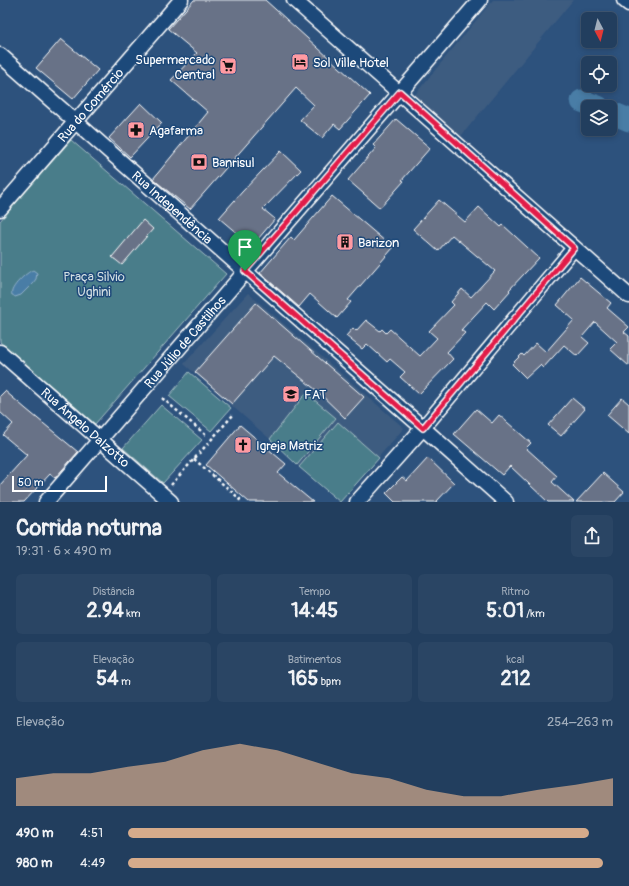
<!DOCTYPE html>
<html lang="pt">
<meta charset="utf-8">
<style>
:root{--surface:#223e5e;--page:#2a4564;--text:#f1f3f6;--muted:#a2aebc;--line:#3f5773;--accent:#d6ab8b}
body{margin:0;font-family:Pangolin,sans-serif;background:var(--page);color:var(--text);height:100vh;display:flex;flex-direction:column;font-size:15px;white-space:nowrap}
*{box-sizing:border-box;margin:0}
p{font-size:13px;color:var(--muted)}
.icon{flex:none;width:22px;height:22px;fill:none;stroke:currentColor;stroke-width:2;stroke-linecap:round;stroke-linejoin:round}
.map{position:relative;height:502px;overflow:hidden}
.panel{display:flex;flex-direction:column;background:var(--surface);flex:1}
.panel>*{flex:none}
.needle{width:26px;rotate:173deg}
.fabs{position:absolute;left:581px;top:12px;display:grid;gap:8px}
.fabs a{display:grid;place-items:center;width:36px;height:36px;border-radius:6px;background:var(--surface);box-shadow:0 2px 6px #0003,0 0 0 1px var(--line);font-size:20px}
.scale{position:absolute;left:12px;bottom:10px;width:95px;box-sizing:border-box;padding-left:4px;border:2px solid #fff;border-top:0;font-size:11px;line-height:14px;white-space:nowrap;color:#fff;-webkit-text-stroke:3px #1f4a7a;paint-order:stroke}
.pin{position:absolute;display:grid;place-items:center;width:34px;height:34px;color:#fff;margin:-41px -17px;border-radius:50% 50% 50% 0;rotate:-45deg;box-shadow:0 0 4px #0007}
.pin .icon{rotate:45deg}
.round{display:grid;place-items:center;flex:none;width:42px;height:42px;border-radius:6px;background:var(--page)}
.headline{display:flex;align-items:center;justify-content:space-between;height:68px;padding:0 16px}
h1{font-size:22px;font-weight:700;line-height:30px}
.figures{display:grid;grid-template-columns:repeat(3,1fr);gap:6px;height:68px;padding:4px 16px}
.figures div{display:grid;align-content:center;border-radius:6px;background:var(--page);text-align:center}
.figures b{font-size:20px;font-weight:700}
.figures small{font-size:11px;font-weight:400}
.figures p{font-size:11px}
.chart{height:112px;padding:8px 16px}
.chart p{display:flex;justify-content:space-between}
.chart svg{width:100%;height:72px;margin-top:4px;fill:var(--accent);opacity:.7}
ul{padding:0 16px;list-style:none;font-size:13px}
li{display:grid;grid-template-columns:64px 48px 1fr;align-items:center;height:30px}
li i{height:10px;border-radius:5px;background:var(--accent)}
.map>svg:first-child{display:block}
.built{fill:#3e5c80}
.green{fill:#4a7d8a;stroke:#a4bec4}
.water{fill:#497da6;stroke:#92b1ca}
.lines{fill:none;stroke-linecap:round;stroke-linejoin:round}
.river{stroke:#497da6;stroke-width:23}
.building{fill:#677287;stroke:#fff}
.street-casing{stroke:#fff;stroke-width:17}
.path{stroke:#fff;stroke-width:2.5;stroke-dasharray:3 3;stroke-linecap:butt}
.street{stroke:#1f4a7a;stroke-width:14}
.route-casing{stroke:#fff;stroke-width:8}
.route{stroke:#e11d48;stroke-width:5}
.labels{text-anchor:middle;stroke-width:3;stroke-linejoin:round;paint-order:stroke}
.poi-label{font-size:13px;fill:#fff;stroke:#1f4a7a;text-anchor:start}
.street-label{font-size:13px;fill:#fff;stroke:#1f4a7a}
.park-label{font-size:13px;fill:#d2dee2;stroke:#1f4a7a}
</style>
<div class="map">
<svg width="629" height="502" viewBox="0 0 629 502">
<rect width="100%" height="100%" fill="#2d527d"/>
<filter id="ink" filterUnits="userSpaceOnUse"><feTurbulence type="fractalNoise" baseFrequency=".025" numOctaves="2"/><feDisplacementMap in="SourceGraphic" scale="8" xChannelSelector="R" yChannelSelector="G"/><feConvolveMatrix kernelMatrix="1 2 1 2 8 2 1 2 1" color-interpolation-filters="sRGB"/></filter>
<g filter="url(#ink)">
<g class="built">
<path d="M493,0H573L461,136L413,97Z"/>
<path d="M248,293L404,428L339,502L299,467L270,439L184,364Z"/>
</g>
<g class="green">
<path d="M71,140L226,274L95,424L0,342V221Z"/>
<path d="M189,372L231,408L211,431L169,396Z"/>
<path d="M306,393L336,418L297,465L270,439Z"/>
<path d="M161,405L202,440L163,483L123,448Z"/>
<path d="M338,422L379,458L340,502L299,467Z"/>
</g>
<path class="water" d="M33,270L37,273L36,279L33,283L21,295L15,297C14,296 13,295 12,295C9,288 27,272 33,270Z"/>
<g class="lines">
<g class="river">
<path d="M582,101L598,107"/>
<path d="M610,112L629,120"/>
</g>
</g>
<g class="building">
<path d="M194,0H265L370,95L340,129L334,124L322,138L300,120L314,105L296,88L190,209L153,179L208,112L171,80L197,53L168,29Z"/>
<path d="M61,39L98,70L73,99L36,68Z"/>
<path d="M141,103L162,123L130,157L109,138Z"/>
<path d="M396,119L430,148L402,180L404,181L380,208L348,180L376,148L373,145Z"/>
<path d="M281,151L301,170L263,209L275,219L252,246L219,218L242,192Z"/>
<path d="M332,196L393,248L348,300L351,302L337,318L310,294L299,307L260,273L291,237L294,240Z"/>
<path d="M439,200L465,222L479,207L501,227L503,225L539,258L509,290L510,291L494,309L487,302L461,330L465,333L447,352L453,359L419,394L400,377L405,372L390,359L387,362L367,344L362,349L346,336L353,328L356,331L366,320L380,331L382,329L386,333L390,329L420,356L437,338L429,331L454,305L451,302L462,289L471,297L495,271L452,235L438,251L413,229Z"/>
<path d="M143,220L153,229L122,265L112,257Z"/>
<path d="M580,277L611,303L607,308L629,327L624,332L629,336V366L610,349L617,342L595,322L582,337L589,343L577,356L564,345L543,368L540,365L526,378L512,364L522,354L524,356L536,343L546,352L574,320L557,305Z"/>
<path d="M256,303L364,397L345,418L316,390L274,356L232,404L195,372Z"/>
<path d="M5,391L26,409L78,452L55,478L50,474L24,502H0V485L27,455L3,435L13,424L0,412V396Z"/>
<path d="M572,398L585,409L561,436L548,425Z"/>
<path d="M622,398L629,404V434L607,415Z"/>
<path d="M476,409L492,423L499,415L531,443L526,448L557,476L552,482L574,502H548L510,466L502,475L454,434Z"/>
<path d="M240,425L286,464L278,473L313,502H249L206,465Z"/>
<path d="M428,458L454,483L436,502H395L386,493L402,477L407,481Z"/>
<path d="M603,473L624,492L615,502H576Z"/>
</g>
<g class="lines">
<defs>
<g id="street">
<path d="M294,0L629,296"/>
<path d="M624,0L629,4"/>
<path id="s1" d="M0,55L423,428L506,502"/>
<path id="s2" d="M0,209L181,0"/>
<path id="s3" d="M0,352L171,502"/>
<path id="s4" d="M46,502L480,0"/>
<path d="M357,502L423,428L574,248"/>
</g>
</defs>
<use href="#street" class="street-casing"/>
<g class="path">
<path d="M162,398L207,436"/>
<path d="M194,459L240,499L238,502"/>
<path d="M171,485L234,414"/>
</g>
<use href="#street" class="street"/>
</g>
</g>
<g class="lines" filter="url(#ink)">
<defs>
<path id="route" d="M400,92L574,248L423,428L245,271Z"/>
</defs>
<use href="#route" class="route-casing"/>
<use href="#route" class="route"/>
</g>
<defs>
<symbol id="hotel-square" viewBox="-11 -11 22 22"><rect x="-9" y="-9" width="18" height="18" rx="4" fill="#ff9aa2" stroke="#1f4a7a"/><path d="M-6-4.5h1.5V1H6V5H4.5V3h-9V5H-6ZM-4 0a1.8 1.8 0 1 1 3.6 0ZM.5 0V-2.5h3Q6-2.5 6 0Z" fill="#111"/></symbol>
<symbol id="supermarket-square" viewBox="-11 -11 22 22"><rect x="-9" y="-9" width="18" height="18" rx="4" fill="#ff9aa2" stroke="#1f4a7a"/><path d="M-6-5.5h2.5l.6 2H6L4.5 2H-2.5L-4.4-4H-6ZM-1.5 3.2a1.3 1.3 0 1 0 .1 0ZM3 3.2a1.3 1.3 0 1 0 .1 0Z" fill="#111"/></symbol>
<symbol id="pharmacy-square" viewBox="-11 -11 22 22"><rect x="-9" y="-9" width="18" height="18" rx="4" fill="#ff9aa2" stroke="#1f4a7a"/><path d="M-2-6h4v4h4v4h-4v4h-4v-4h-4v-4h4Z" fill="#111"/></symbol>
<symbol id="bank-square" viewBox="-11 -11 22 22"><rect x="-9" y="-9" width="18" height="18" rx="4" fill="#ff9aa2" stroke="#1f4a7a"/><path d="M-6-4H6V4H-6ZM0-2.3a2.3 2.3 0 1 0 0 4.6a2.3 2.3 0 1 0 0-4.6Z" fill="#111"/></symbol>
<symbol id="building-square" viewBox="-11 -11 22 22"><rect x="-9" y="-9" width="18" height="18" rx="4" fill="#ff9aa2" stroke="#1f4a7a"/><path d="M-4-6H4V6H1V3H-1V6H-4ZM-2.5-4.3h1.7v1.8h-1.7ZM.8-4.3h1.7v1.8H.8ZM-2.5-1h1.7V.8h-1.7ZM.8-1h1.7V.8H.8Z" fill="#111"/></symbol>
<symbol id="school-square" viewBox="-11 -11 22 22"><rect x="-9" y="-9" width="18" height="18" rx="4" fill="#ff9aa2" stroke="#1f4a7a"/><path d="M0-5L7-2L0 1L-7-2ZM-4 1L0 2.5L4 1V4Q0 6-4 4Z" fill="#111"/></symbol>
<symbol id="church-square" viewBox="-11 -11 22 22"><rect x="-9" y="-9" width="18" height="18" rx="4" fill="#ff9aa2" stroke="#1f4a7a"/><path d="M-1.2-6h2.4v3.5h3.3v2.4h-3.3V6h-2.4V-.1h-3.3v-2.4h3.3Z" fill="#111"/></symbol>
</defs>
<g fill-rule="evenodd">
<use href="#hotel-square" x="290" y="52" width="20" height="20"/>
<use href="#supermarket-square" x="218" y="56" width="20" height="20"/>
<use href="#pharmacy-square" x="126" y="120" width="20" height="20"/>
<use href="#bank-square" x="189" y="152" width="20" height="20"/>
<use href="#building-square" x="335" y="232" width="20" height="20"/>
<use href="#school-square" x="281" y="384" width="20" height="20"/>
<use href="#church-square" x="233" y="435" width="20" height="20"/>
</g>
<g class="labels">
<g class="poi-label">
<text x="215" y="64" text-anchor="end">Supermercado<tspan x="215" dy="15">Central</tspan></text>
<text x="313" y="67">Sol Ville Hotel</text>
<text x="149" y="135">Agafarma</text>
<text x="212" y="167">Banrisul</text>
<text x="358" y="247">Barizon</text>
<text x="304" y="399">FAT</text>
<text x="256" y="450">Igreja Matriz</text>
</g>
<g class="street-label">
<text dy="5" stroke="none"><textPath href="#s2" startOffset="138">Rua do Comércio</textPath></text>
<text dy="5" stroke="none"><textPath href="#s1" startOffset="230">Rua Independência</textPath></text>
<text dy="5" stroke="none"><textPath href="#s4" startOffset="212">Rua Júlio de Castilhos</textPath></text>
<text dy="5" stroke="none"><textPath href="#s3" startOffset="114">Rua Ângelo Dalzotto</textPath></text>
</g>
<g class="park-label">
<text x="94" y="281">Praça Silvio<tspan x="94" dy="15">Ughini</tspan></text>
</g>
</g>
</svg>
<div class="fabs">
<a><svg class="needle" viewBox="-14 -14 28 28"><path d="M0-13l5 13h-10z" fill="#e53935"/><path d="M0 13l5-13h-10z" fill="#a2aebc"/></svg></a>
<a><svg class="icon" aria-label="locate" viewBox="0 0 24 24"><circle cx="12" cy="12" r="6"/><path d="M12 2v4M12 18v4M2 12h4M18 12h4"/></svg></a>
<a><svg class="icon" aria-label="layers" viewBox="0 0 24 24"><path d="M12 4l9 5-9 5-9-5zM3 14l9 5 9-5"/></svg></a>
</div>
<div class="scale">50 m</div>
<div class="pin" style="left:245px;top:271px;background:#1e9e55"><svg class="icon" aria-label="arrive" viewBox="0 0 24 24"><path d="M6 21V4h12l-3 4 3 4H6"/></svg></div>
</div>
<section class="panel">
<div class="headline"><div><h1>Corrida noturna</h1><p>19:31 · 6 × 490 m</p></div><a class="round"><svg class="icon" aria-label="share" viewBox="0 0 24 24"><path d="M12 15V3M7 8l5-5 5 5M5 13v7h14v-7"/></svg></a></div>
<div class="figures">
<div><p>Distância</p><b>2.94<small> km</small></b></div>
<div><p>Tempo</p><b>14:45</b></div>
<div><p>Ritmo</p><b>5:01<small> /km</small></b></div>
</div>
<div class="figures">
<div><p>Elevação</p><b>54<small> m</small></b></div>
<div><p>Batimentos</p><b>165<small> bpm</small></b></div>
<div><p>kcal</p><b>212</b></div>
</div>
<div class="chart"><p><span>Elevação</span>254–263 m</p>
<svg viewBox="0 0 160 44" preserveAspectRatio="none"><path d="M0 44V27L10 24L20 24L30 20L40 17L50 10L60 6L70 10L80 17L90 24L100 27L110 34L120 38L130 38L140 34L150 31L160 27V44z"/></svg>
</div>
<ul>
<li><b>490 m</b>4:51<i style="width:95%"></i></li>
<li><b>980 m</b>4:49<i style="width:98%"></i></li>
</ul>
</section>
